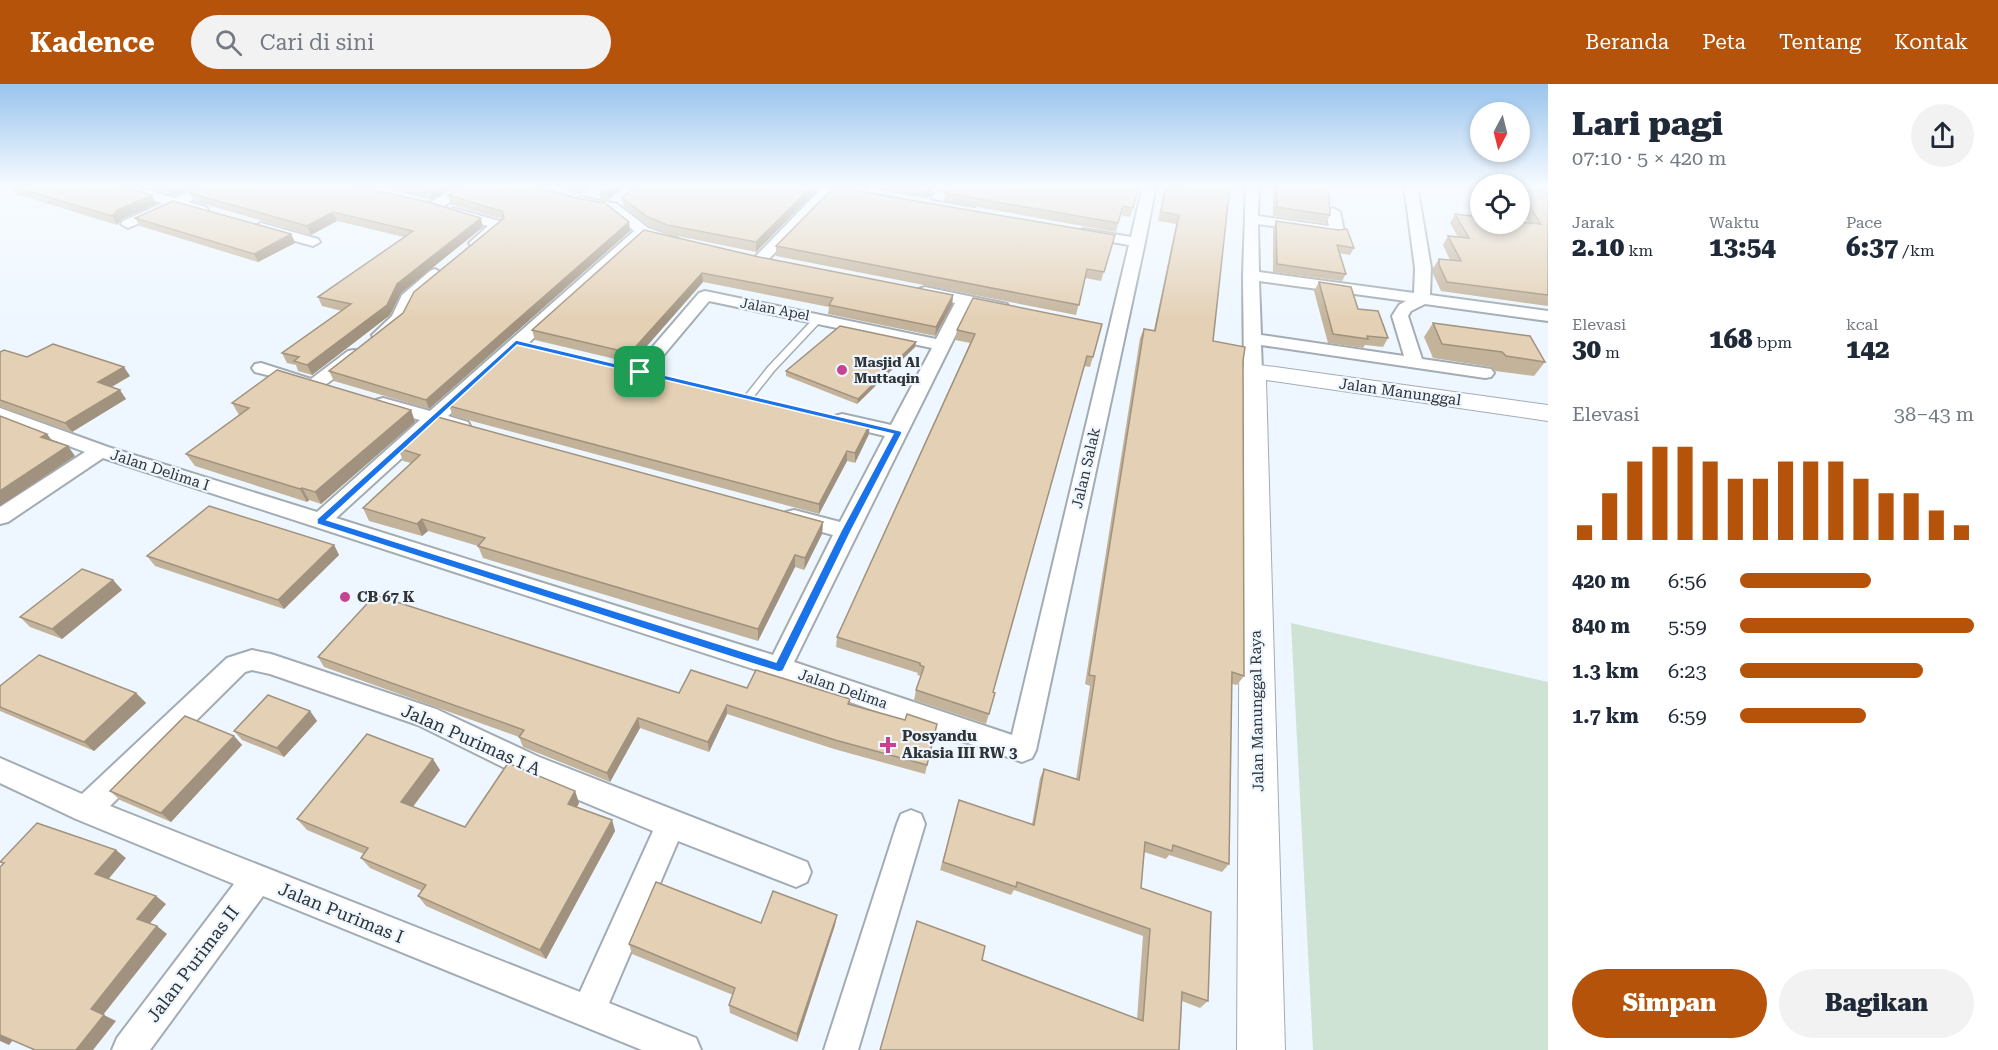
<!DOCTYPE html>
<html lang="id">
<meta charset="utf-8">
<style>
:root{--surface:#fff;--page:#f2f2f3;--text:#1f2937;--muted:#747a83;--accent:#b45309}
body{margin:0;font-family:"Roboto Serif",serif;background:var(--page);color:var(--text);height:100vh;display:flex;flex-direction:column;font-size:22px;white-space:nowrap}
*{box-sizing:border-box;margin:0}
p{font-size:20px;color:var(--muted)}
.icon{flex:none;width:33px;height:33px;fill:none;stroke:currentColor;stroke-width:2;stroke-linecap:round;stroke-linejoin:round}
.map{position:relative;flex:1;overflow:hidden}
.panel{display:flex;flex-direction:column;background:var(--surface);width:450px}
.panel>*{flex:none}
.needle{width:39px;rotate:187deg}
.tools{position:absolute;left:1470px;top:18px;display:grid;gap:12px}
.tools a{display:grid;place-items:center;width:60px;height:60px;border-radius:50%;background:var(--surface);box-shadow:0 3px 9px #0003;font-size:30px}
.pin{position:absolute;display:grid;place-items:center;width:51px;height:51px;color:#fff;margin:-26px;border-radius:12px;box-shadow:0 3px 9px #0006}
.round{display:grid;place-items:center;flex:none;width:63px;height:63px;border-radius:32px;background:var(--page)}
.summary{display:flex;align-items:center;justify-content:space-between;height:102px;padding:0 24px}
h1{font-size:33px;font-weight:800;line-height:45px}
.stats{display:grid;grid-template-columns:repeat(3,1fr);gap:9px;height:102px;padding:6px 24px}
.stats div{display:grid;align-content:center}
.stats b{font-size:26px;font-weight:800}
.stats small{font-size:16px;font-weight:400}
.stats p{font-size:16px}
.chart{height:168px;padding:12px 24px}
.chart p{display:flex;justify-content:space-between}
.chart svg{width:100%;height:108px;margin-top:6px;stroke:var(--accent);stroke-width:6}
.cta{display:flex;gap:12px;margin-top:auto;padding:12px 24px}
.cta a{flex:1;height:69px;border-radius:36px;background:var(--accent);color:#fff;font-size:24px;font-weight:800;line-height:69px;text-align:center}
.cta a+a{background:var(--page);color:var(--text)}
ul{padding:0 24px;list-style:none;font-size:20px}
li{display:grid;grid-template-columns:96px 72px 1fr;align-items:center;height:45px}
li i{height:15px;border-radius:8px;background:var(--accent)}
header{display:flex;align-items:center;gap:36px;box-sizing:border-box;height:84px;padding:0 30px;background:var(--accent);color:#fff}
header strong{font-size:28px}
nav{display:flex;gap:33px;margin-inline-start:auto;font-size:21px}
.search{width:420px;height:54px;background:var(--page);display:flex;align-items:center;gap:15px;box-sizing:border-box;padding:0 21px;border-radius:33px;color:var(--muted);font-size:22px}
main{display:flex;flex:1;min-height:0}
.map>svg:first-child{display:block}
.green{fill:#cfe3d5}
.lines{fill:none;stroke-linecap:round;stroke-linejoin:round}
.lane-casing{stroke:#a3acb3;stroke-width:3}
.street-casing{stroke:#a3acb3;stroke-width:4}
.secondary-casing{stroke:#a3acb3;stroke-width:2}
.lane{fill:#fff;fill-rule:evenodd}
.street{fill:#fff;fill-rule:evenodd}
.secondary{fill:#fff;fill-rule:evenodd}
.wall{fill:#c4b39b}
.shaded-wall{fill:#a0927e}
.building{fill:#e4d0b4;stroke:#a0927e;stroke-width:1.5}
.route{fill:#1a73e8;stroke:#fff;stroke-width:1.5;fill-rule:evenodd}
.poi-dot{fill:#c34592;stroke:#eef7ff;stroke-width:2}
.labels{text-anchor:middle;stroke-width:4.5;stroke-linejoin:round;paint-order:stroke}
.far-street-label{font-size:14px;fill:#303437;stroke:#eef7ff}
.far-poi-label{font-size:14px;font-weight:bold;fill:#303437;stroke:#eef7ff;text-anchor:start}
.street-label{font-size:15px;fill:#303437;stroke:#eef7ff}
.poi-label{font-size:15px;font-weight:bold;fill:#303437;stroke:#eef7ff;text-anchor:start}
.near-street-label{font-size:18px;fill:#303437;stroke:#eef7ff}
</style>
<header>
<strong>Kadence</strong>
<div class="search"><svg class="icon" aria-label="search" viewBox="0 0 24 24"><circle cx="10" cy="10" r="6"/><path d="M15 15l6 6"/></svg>Cari di sini</div>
<nav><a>Beranda</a><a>Peta</a><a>Tentang</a><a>Kontak</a></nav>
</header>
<main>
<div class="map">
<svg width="1548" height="966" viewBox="0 0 1548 966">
<rect width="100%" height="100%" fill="#eef7ff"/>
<path class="green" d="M1291,539L1548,598V966H1313Z"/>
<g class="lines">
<defs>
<path id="lane" d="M819,231L822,232V236L774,287L751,316H745V312L768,283L816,232Z"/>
<g id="street">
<path d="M119,101H129L175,114L204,101H222L188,118L206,123L208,126L206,129L201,130L177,123L128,144L121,140L123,137L163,119L119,107L117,104Z"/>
<path d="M375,101H391L378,111H368L366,108Z"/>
<path d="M460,101H476L439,125H429L427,122L429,119Z"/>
<path d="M806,101H836L866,107L868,110L861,114L833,109L765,179H755L753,176L755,173L820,106Z"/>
<path d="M1143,101H1156L1145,158L1036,666L1032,674L1022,678L775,592L103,374L8,438L0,440V423L85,368L0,336V324L108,363L317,428L420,336L376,324L374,320L376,316L383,314L430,327L634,147L608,126L575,120L573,117L580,113L617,120L648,144L677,154L679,157L672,161L645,153L448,332L468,338L470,342L468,346L461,348L438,341L336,434L773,571L833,451L786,438L783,433L786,428L794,426L840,438L885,352L835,340L833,336L835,332L842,330L891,341L932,264L709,217L646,292H634L631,288L699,209L705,207L936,255L955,219L919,211L917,208L919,205L925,203L1007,220L1009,223L1007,226L1001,228L970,222L794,578L1012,651L1129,161L1083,153L1076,149L1083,145L1131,153Z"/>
<path d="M1246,101H1259L1258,132L1329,142L1326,128L1333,124L1340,128L1344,147L1342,150L1335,151L1258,140L1259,188L1414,209L1415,184L1404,101H1417L1431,184L1430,211L1548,227V237L1425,220L1411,227L1408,232L1422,275L1491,285L1494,289L1491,293L1485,294L1261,261L1262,287L1259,291H1247L1244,287L1243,191ZM1259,197L1406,217L1399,221L1392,232L1404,272L1261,251Z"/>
<path d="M938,108L975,114L982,118L975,122L933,115L931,112Z"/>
<path d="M453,124L503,138L505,141L481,162H471L469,159L488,142L448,131L446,128Z"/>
<path d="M261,139L318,155L320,158L313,162L256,146L254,143Z"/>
<path d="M435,185L443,190L415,216L405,237L386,255H374L372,251L392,232L402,211L430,187Z"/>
<path d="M354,266L360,267L363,271L360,275L321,304L315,305L306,301L255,288L252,284L255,280L261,279L311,295L348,267Z"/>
<path d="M252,566L271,570L436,625L539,673L807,778L811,788L807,798L796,803L678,757L609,919L696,954L701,966H642L263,812L150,966H112L117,954L234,800L76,735L0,699V674L82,710L227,574ZM252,586L270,590L418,641L519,691L653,747L580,908L110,722L245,588Z"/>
<path d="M911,726L921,730L925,740L858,966H824L897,740L901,730Z"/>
</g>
<path id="secondary" d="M1253,280L1548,321V337L1266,296L1285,966H1237L1241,287L1244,282Z"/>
</defs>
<use href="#lane" class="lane-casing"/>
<use href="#street" class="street-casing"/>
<use href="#secondary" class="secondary-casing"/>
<use href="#lane" class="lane"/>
<use href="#street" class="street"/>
<use href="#secondary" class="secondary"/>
</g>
<g class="wall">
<path d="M82,101H117L156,120L122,135L117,141L16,110L10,102H83Z"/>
<path d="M139,101H198L175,112Z"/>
<path d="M372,101H455L432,116Z"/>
<path d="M547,101H592L581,110Z"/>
<path d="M603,101H626L608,116L600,114L599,105Z"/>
<path d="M852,101H934L927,115Z"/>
<path d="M949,101L1133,124L1130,133L1120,131L1116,148L944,117L945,109Z"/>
<path d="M1183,101H1230L1213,257L1243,277L1244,592L1237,601L1232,600L1229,780L1222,788L1169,771L1166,775L1144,768L1141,804L1208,917L1200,924L1182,917L1179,966L982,876L1137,935L1143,852L1014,806L1011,811L940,786L959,716L1032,740L1040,694L1044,685L1076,695L1090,602L1085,600L1140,254L1144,245L1154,246L1176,140L1158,137L1163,110L1166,102L1182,104Z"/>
<path d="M1273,101H1328L1330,131L1326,139L1273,132Z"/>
<path d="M1520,101H1548V222L1441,207L1433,190V184L1439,175L1450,176L1443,161L1448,152L1458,153L1450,139L1455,130L1529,139L1520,125Z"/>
<path d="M816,107L756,168L668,150L649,142L624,123L622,114Z"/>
<path d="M190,109L483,143L401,209L390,231L312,291L298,287L296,281L287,279L282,269L342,227L322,222L318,213L404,153L337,137L311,151L194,117Z"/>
<path d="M448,111L629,138L630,147L429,325L334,297L329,287L403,229L502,135L450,120Z"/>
<path d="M135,134L291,150L295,159L258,178L140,142Z"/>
<path d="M1276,137L1354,164L1350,171L1339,169L1346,190L1342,197L1273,188V144Z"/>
<path d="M644,146L759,173L953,211L952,221L935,252L828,230L829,223L703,198L632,279L535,256L532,246Z"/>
<path d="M1115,151L1101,197L1085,194L1076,231L776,172V162Z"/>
<path d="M1319,198L1358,225L1388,254L1383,263L1365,261L1363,264L1328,259L1314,207Z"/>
<path d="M1433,239L1545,278L1534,292L1495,287L1491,283L1433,274L1424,253Z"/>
<path d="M957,246L1093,273L1090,283L1084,282L993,608L989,630L986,640L914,616L916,606L921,592L917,591L918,589L836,563L837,553L970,259L955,256Z"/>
<path d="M916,258L915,263L857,320L786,292V287Z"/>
<path d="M0,268L130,292L112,303L126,315L72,348L0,323Z"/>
<path d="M232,319L411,326L415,338L321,420L309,416L307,418L195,382L186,370L239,331Z"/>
<path d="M449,322L869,350L855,379L847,377L819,430L453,332Z"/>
<path d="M398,364L823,438L822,450L804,486L795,483L758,557L483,474L478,462L428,447L422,452L369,437L363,424L411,379L403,377Z"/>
<path d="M334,461L339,471L284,525L155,482L147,472Z"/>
<path d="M113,496L122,506L62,555L30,543L20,533Z"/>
<path d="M318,573L679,609L747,604L850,615L849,621L905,636L937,640L925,690L834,665L727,630L709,668L640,644L610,698L523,663L519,653L324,583Z"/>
<path d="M0,602L136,609L146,619L94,667L0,627Z"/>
<path d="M310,627L317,637L284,673L242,656L234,647Z"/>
<path d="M234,652L242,661L171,738L120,716L110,707Z"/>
<path d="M440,686L413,723L465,743L575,707L579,719L577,723L612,736L615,747L546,875L426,822L418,812L422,807L370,784L361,774L364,770L307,746L297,735Z"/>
<path d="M837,831L835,841L797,958L730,929L729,921L733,911L632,870L629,860L761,839Z"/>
</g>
<g class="shaded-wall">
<path d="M174,101H198L175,112L170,103Z"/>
<path d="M438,101H455L432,116L429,107Z"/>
<path d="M580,101H592L581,110Z"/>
<path d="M614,101H626L608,116L607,107Z"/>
<path d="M813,101H816V107L756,168V158Z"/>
<path d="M930,101H934L927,115L928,106Z"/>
<path d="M152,111L156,120L122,135L117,141L112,132L117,126Z"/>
<path d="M333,128L337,137L311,151L307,142Z"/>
<path d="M481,134L483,143L401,209L390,231L312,291L307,281L397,200Z"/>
<path d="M629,138L630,147L429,325L426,316Z"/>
<path d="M291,150L295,159L258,178L254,170Z"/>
<path d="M702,189L703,198L632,279L630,269Z"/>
<path d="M953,211L952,221L935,252L936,243Z"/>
<path d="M916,258L915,263L857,320L858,315Z"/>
<path d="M124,283L130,292L104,307L98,298Z"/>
<path d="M120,306L126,315L72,348L65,339Z"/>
<path d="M411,326L415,338L321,420L315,408Z"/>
<path d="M870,340L869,350L855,379V369Z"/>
<path d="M47,350L54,359L41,353Z"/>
<path d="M68,362L75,372L0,422V407Z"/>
<path d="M847,367V377L819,430V420Z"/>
<path d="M302,404L309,416L307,418L300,405Z"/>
<path d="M422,435L428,447L422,452L417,440Z"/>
<path d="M823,438L822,450L804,486L805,474Z"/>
<path d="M334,461L339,471L284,525L278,516Z"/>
<path d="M795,471V483L758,557V545Z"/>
<path d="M113,496L122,506L62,555L52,545Z"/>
<path d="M136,609L146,619L94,667L84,658Z"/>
<path d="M727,621V630L709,668L708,658Z"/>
<path d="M310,627L317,637L284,673L277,664Z"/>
<path d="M638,634L640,644L610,698L607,689Z"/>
<path d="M234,652L242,661L171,738L161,729Z"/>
<path d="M433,675L440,686L408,729L401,718Z"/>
<path d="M575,707L579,719L572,731L568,720Z"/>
<path d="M612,736L615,747L546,875L540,866Z"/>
<path d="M116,766L126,774L106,798L95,790Z"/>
<path d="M156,812L166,820L147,843L137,835Z"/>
<path d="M837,831L835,841L797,958V950Z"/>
<path d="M157,842L167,850L103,931L91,925Z"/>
<path d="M104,931L116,937L93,966H76Z"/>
<path d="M0,951L13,956L9,961L0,957Z"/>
</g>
<g class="building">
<path d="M79,101L82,102L84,101H117L152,111L117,126L112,132L10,102Z"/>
<path d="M205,101H350L428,118L481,134L397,200L387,221L307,281L294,277L299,273L282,269L351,220L318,213L413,147L333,128L307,142L190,109Z"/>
<path d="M406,101H438L429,107Z"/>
<path d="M464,101H531L576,114L605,119L629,138L426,316L329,287L403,229L414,208L504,134L502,127L448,111Z"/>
<path d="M603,101H614L607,107L599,105Z"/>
<path d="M637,101H813L756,158L667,141L648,133L622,114Z"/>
<path d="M903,101H930L928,106Z"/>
<path d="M949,101H1139L1133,124L1123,122L1118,139L945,109Z"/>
<path d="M1184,101H1230L1213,257L1245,263L1243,277L1244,592L1232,588L1229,780L1173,761L1172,767L1145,758L1141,804L1211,828L1208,917L1182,908L1179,966H880L917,837L985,862L982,876L1143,937L1150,845L1017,798L1016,803L943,778L959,716L1034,741L1044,685L1079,696L1095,592L1089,591L1144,245L1155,247L1179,131L1161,128L1166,102L1183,104Z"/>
<path d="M1277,101H1328L1330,131L1277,123Z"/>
<path d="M1520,101H1548V211L1447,198L1439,181V175L1461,177L1448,152L1469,154L1455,130L1480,133V140H1520V138L1541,140L1520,108Z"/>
<path d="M834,103L1115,151L1104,188L1087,185L1079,221L776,162Z"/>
<path d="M173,117L291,150L254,170L135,134Z"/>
<path d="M1276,137L1338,146L1347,145L1354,164L1337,161L1346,190L1277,180Z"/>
<path d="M644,146L759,173L953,211L936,243L829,221L833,214L702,189L630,269L532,246Z"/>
<path d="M1319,198L1351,203L1358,225L1378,227L1388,254L1367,252L1368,255L1333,250Z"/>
<path d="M973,214L1102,240L1093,273L1087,272L993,608L995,609L989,630L916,606L924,583L920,581V579L837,553L975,250L957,246Z"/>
<path d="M1433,239L1530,252L1545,278L1506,272L1502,268L1442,260Z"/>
<path d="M840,242L916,258L858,315L786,287Z"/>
<path d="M519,258L870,340L855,369L847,367L819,420L449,322Z"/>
<path d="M53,260L124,283L98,298L120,306L65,339L0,316V268L4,266L27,273Z"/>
<path d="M277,286L411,326L315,408L302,404L300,405L186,370L249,324L232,319Z"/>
<path d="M0,332L47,350L41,353L68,362L0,407Z"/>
<path d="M434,332L823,438L805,474L795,471L758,545L478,462L485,454L422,435L417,440L363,424L420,371L398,364Z"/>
<path d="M209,422L334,461L278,516L147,472Z"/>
<path d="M82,485L113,496L52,545L20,533Z"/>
<path d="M375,511L679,609L691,586L747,604L756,586L850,615L848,620L905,636L907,630L937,640L927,681L835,656L727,621L708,658L638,634L607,689L519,653L524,646L318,573Z"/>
<path d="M39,571L136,609L84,658L0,623V602Z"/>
<path d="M268,611L310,627L277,664L234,647Z"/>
<path d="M185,632L234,652L161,729L110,707Z"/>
<path d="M367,650L433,675L401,718L465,743L508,679L575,707L568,720L612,736L540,866L418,812L426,801L361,774L368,764L297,735Z"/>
<path d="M37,739L116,766L95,790L156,812L137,835L157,842L91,925L104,931L76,966H35L0,951V783L4,779L0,778Z"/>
<path d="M656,798L761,839L773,807L837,831L797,950L729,921L735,904L629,860Z"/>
</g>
<linearGradient id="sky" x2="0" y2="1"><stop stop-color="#99c4ed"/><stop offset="0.43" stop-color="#f7fbff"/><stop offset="1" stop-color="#f7fbff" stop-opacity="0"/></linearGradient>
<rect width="1548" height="237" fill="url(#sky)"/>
<path class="route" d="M516,256L901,347L902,349L851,447L783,587L779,588L317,440V435ZM517,261L893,350L841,447L776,578L327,436Z"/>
<g class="poi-dot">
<circle cx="842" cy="286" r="6"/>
<circle cx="345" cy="513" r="6"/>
<path d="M885 652h6v6h6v6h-6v6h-6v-6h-6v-6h6z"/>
</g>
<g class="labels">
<g class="far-street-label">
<text transform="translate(775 225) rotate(11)" y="5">Jalan Apel</text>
</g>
<g class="far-poi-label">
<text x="854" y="283">Masjid Al<tspan x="854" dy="16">Muttaqin</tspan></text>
</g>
<g class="street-label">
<text transform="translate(1400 308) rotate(8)" y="5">Jalan Manunggal</text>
<text transform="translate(1086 384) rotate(-77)" y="5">Jalan Salak</text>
<text transform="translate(160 386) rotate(18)" y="5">Jalan Delima I</text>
<text transform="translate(843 605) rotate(19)" y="5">Jalan Delima</text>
<text transform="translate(1257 627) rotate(-91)" y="5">Jalan Manunggal Raya</text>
</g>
<g class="poi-label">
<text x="357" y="518">CB 67 K</text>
<text x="902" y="657">Posyandu<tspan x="902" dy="17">Akasia III RW 3</tspan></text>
</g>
<g class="near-street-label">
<text transform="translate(471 656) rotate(24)" y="6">Jalan Purimas I A</text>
<text transform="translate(341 829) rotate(22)" y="6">Jalan Purimas I</text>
<text transform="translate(193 880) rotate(-53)" y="6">Jalan Purimas II</text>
</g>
</g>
</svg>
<div class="tools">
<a><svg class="needle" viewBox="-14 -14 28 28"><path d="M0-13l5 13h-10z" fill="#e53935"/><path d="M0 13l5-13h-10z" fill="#747a83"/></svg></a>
<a><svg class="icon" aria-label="locate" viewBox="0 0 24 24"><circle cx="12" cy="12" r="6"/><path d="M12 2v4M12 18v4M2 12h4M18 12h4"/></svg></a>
</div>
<div class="pin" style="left:640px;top:288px;background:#1e9e55"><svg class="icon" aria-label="arrive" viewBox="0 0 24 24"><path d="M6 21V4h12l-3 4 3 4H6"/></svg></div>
</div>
<section class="panel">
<div class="summary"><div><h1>Lari pagi</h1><p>07:10 · 5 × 420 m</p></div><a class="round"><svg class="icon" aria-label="share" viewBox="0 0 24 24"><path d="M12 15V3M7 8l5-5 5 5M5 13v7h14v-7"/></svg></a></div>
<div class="stats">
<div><p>Jarak</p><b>2.10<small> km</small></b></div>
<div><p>Waktu</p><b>13:54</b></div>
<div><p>Pace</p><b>6:37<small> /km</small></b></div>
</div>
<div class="stats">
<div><p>Elevasi</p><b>30<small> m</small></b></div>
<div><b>168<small> bpm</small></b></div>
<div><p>kcal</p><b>142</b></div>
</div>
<div class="chart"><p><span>Elevasi</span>38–43 m</p>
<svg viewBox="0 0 160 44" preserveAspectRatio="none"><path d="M5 44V38M15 44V25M25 44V12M35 44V6M45 44V6M55 44V12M65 44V19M75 44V19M85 44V12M95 44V12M105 44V12M115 44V19M125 44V25M135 44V25M145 44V32M155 44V38"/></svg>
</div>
<ul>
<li><b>420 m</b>6:56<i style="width:56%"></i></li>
<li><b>840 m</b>5:59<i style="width:100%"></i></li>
<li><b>1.3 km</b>6:23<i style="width:78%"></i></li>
<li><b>1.7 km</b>6:59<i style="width:54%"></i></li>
</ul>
<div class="cta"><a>Simpan</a><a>Bagikan</a></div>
</section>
</main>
